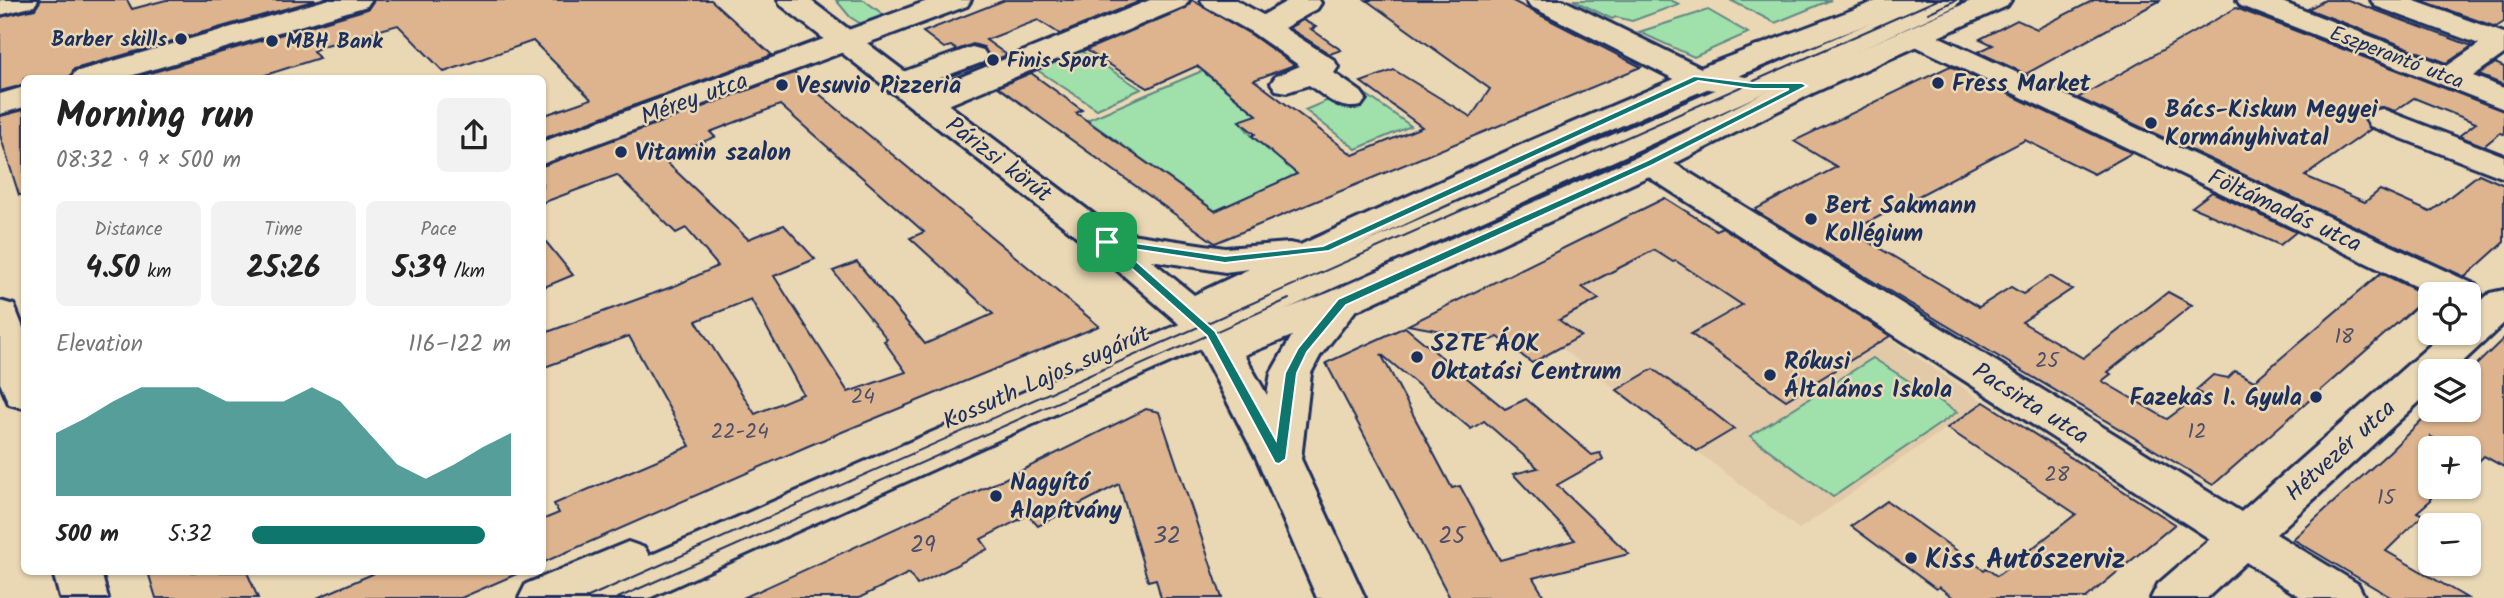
<!DOCTYPE html>
<meta charset="utf-8">
<style>
:root{--surface:#fff;--page:#f2f2f2;--text:#222;--muted:#767676;--accent:#0f766e}
body{margin:0;font-family:Kalam,sans-serif;background:var(--page);color:var(--text);height:100vh;display:flex;flex-direction:column;font-size:26px;white-space:nowrap}
*{box-sizing:border-box;margin:0}
p{font-size:23px;color:var(--muted)}
.icon{flex:none;width:38px;height:38px;fill:none;stroke:currentColor;stroke-width:2;stroke-linecap:round;stroke-linejoin:round}
.map{position:relative;flex:1;overflow:hidden}
.drawer{position:absolute;left:21px;top:75px;width:525px;height:500px;display:flex;flex-direction:column;background:var(--surface);border-radius:10px;box-shadow:0 2px 5px #0004}
.drawer>*{flex:none}
.fabs{position:absolute;left:2418px;top:282px;display:grid;gap:14px}
.fabs a{display:grid;place-items:center;width:63px;height:63px;border-radius:10px;background:var(--surface);box-shadow:0 2px 5px #0004;font-size:35px}
.pin{position:absolute;display:grid;place-items:center;width:60px;height:60px;color:#fff;margin:-30px;border-radius:14px;box-shadow:0 4px 10px #0006}
.round{display:grid;place-items:center;flex:none;width:74px;height:74px;border-radius:10px;background:var(--page)}
.head{display:flex;align-items:center;justify-content:space-between;height:119px;padding:0 35px}
h1{font-size:38px;font-weight:800;line-height:52px}
.metrics{display:grid;grid-template-columns:repeat(3,1fr);gap:10px;height:119px;padding:7px 35px}
.metrics div{display:grid;align-content:center;border-radius:10px;background:var(--page);text-align:center}
.metrics b{font-size:30px;font-weight:800}
.metrics small{font-size:19px;font-weight:400}
.metrics p{font-size:19px}
.chart{height:196px;padding:14px 35px}
.chart p{display:flex;justify-content:space-between}
.chart svg{width:100%;height:126px;margin-top:7px;fill:var(--accent);opacity:.7}
ul{padding:0 35px;list-style:none;font-size:23px}
li{display:grid;grid-template-columns:112px 84px 1fr;align-items:center;height:52px}
li i{height:18px;border-radius:9px;background:var(--accent)}
.map>svg:first-child{display:block}
.built{fill:#e2c9a8}
.green{fill:#a0e0aa;stroke:#5e8884;stroke-width:2}
.building{fill:#ddb48e;stroke:#1b2f5e;stroke-width:2;fill-rule:evenodd}
.lines{fill:none;stroke-linecap:round;stroke-linejoin:round}
.minor-casing{stroke:#1b2f5e;stroke-width:6}
.major-casing{stroke:#1b2f5e;stroke-width:6}
.minor{fill:#ead7b4;fill-rule:evenodd}
.major{fill:#ead7b4;fill-rule:evenodd}
.tram{stroke:#1b2f5e;stroke-width:2}
.route{fill:#0f766e;stroke:#fff;stroke-width:2;fill-rule:evenodd}
.poi-dot{fill:#1b2f5e;stroke:#ead7b4;stroke-width:2.5}
.labels{text-anchor:middle;stroke-width:5;stroke-linejoin:round;paint-order:stroke}
.far-poi-label{font-size:21px;font-weight:bold;fill:#1b2f5e;stroke:#ead7b4;text-anchor:start}
.far-street-label{font-size:21px;fill:#1b2f5e;stroke:#ead7b4}
.number-label{font-size:21px;fill:#4c506a}
.poi-label{font-size:24px;font-weight:bold;fill:#1b2f5e;stroke:#ead7b4;text-anchor:start}
.street-label{font-size:24px;fill:#1b2f5e;stroke:#ead7b4}
.near-number-label{font-size:24px;fill:#4c506a}
.near-poi-label{font-size:28px;font-weight:bold;fill:#1b2f5e;stroke:#ead7b4;text-anchor:start}
</style>
<div class="map">
<svg width="2504" height="598" viewBox="0 0 2504 598">
<rect width="100%" height="100%" fill="#ead7b4"/>
<filter id="ink" filterUnits="userSpaceOnUse"><feTurbulence type="fractalNoise" baseFrequency=".0143" numOctaves="2"/><feDisplacementMap in="SourceGraphic" scale="14" xChannelSelector="R" yChannelSelector="G"/><feConvolveMatrix kernelMatrix="1 2 1 2 8 2 1 2 1" color-interpolation-filters="sRGB"/></filter>
<g filter="url(#ink)">
<path class="built" d="M1665,198L1887,337L1984,402L1799,529L1482,287Z"/>
<g class="green">
<path d="M836,0H864L888,18L861,24L850,17Z"/>
<path d="M1573,0H1670L1679,4L1632,21L1616,17L1612,19Z"/>
<path d="M1730,0H1831L1775,23Z"/>
<path d="M1708,10L1748,33L1694,57L1639,32Z"/>
<path d="M1078,49L1141,89L1097,109L1034,68Z"/>
<path d="M1202,71L1257,115L1240,122L1252,136L1297,174L1217,212L1087,120Z"/>
<path d="M1357,88L1411,126L1356,149L1305,110Z"/>
<path d="M1873,358L1957,412L1833,497L1750,436Z"/>
</g>
<g class="building">
<path d="M41,0H127L132,9L166,0H316L74,69L69,79H24V85L0,91V17L35,9Z"/>
<path d="M374,0H711L772,55L542,139V116L591,99L533,41L444,72L398,25L323,46L313,51L319,58L253,79H130L368,9Z"/>
<path d="M1005,0H1143L1060,34L1038,20L986,40L1007,55L980,66L989,57L984,47L973,44L957,50L951,46L944,48L923,32Z"/>
<path d="M1192,0L1252,35L1294,65L1254,80L1353,155L1422,127L1361,82L1394,70L1471,117L1490,89L1366,0H1511L1641,67L1215,243L998,87L1031,73L1082,110L1076,113L1215,211L1297,174L1252,136L1255,134L1239,121L1257,115L1197,66L1148,88L1086,50L1186,8Z"/>
<path d="M2094,0H2161L2026,74L1978,52L1993,45L1980,39L2017,20L2037,29Z"/>
<path d="M2325,0H2348L2472,46L2447,63L2308,9Z"/>
<path d="M2420,0H2504V22L2496,27Z"/>
<path d="M2236,8L2504,111V134L2500,133L2484,146L2459,136L2476,123L2414,98L2395,111L2383,107L2369,109L2364,120L2371,129L2305,176L2365,202L2380,190L2430,212L2479,174L2504,185V242L2465,277L2078,98Z"/>
<path d="M1303,20L1316,27L1311,29L1341,50L1330,54L1289,28Z"/>
<path d="M2495,63L2504,67V85L2479,75Z"/>
<path d="M1950,66L2132,153L2094,174L2025,140L1861,226L1866,230L1857,235L1979,307L2011,287L2023,294L2050,276L2072,289L2022,322L2083,358L2168,292L2192,305L2108,372L2111,374L2102,381L2167,419L2201,394L2196,390L2213,375L2228,378L2235,371L2254,381L2381,273L2428,296L2213,485L1754,210L1837,167L1794,141Z"/>
<path d="M794,73L1099,326L808,446L542,563V520L559,513L554,504L690,446L629,336L542,368V334L677,285L718,266L686,228L676,233L617,175L542,203V166ZM780,105L924,232L910,238L993,314L925,344L857,262L833,271L887,339L884,341L906,372L848,392L774,276L815,259L784,225L748,239L662,158L715,137L710,132ZM751,299L803,394L755,414L696,321Z"/>
<path d="M24,110V195H19L0,135V116Z"/>
<path d="M2212,192L2296,232L2280,245L2192,207Z"/>
<path d="M1665,198L1716,230L1722,227L1890,336L1786,400L1691,334L1742,305L1676,261L1673,262L1654,250L1582,287L1599,299L1559,320L1581,336L1532,363L1498,337L1492,340L1408,325Z"/>
<path d="M542,237L573,275L542,288Z"/>
<path d="M1405,327L1505,409L1526,399L1592,455L1600,453L1603,459L1557,485L1629,554L1533,578L1545,598H1450L1326,363ZM1381,354L1471,429L1484,421L1538,468L1513,474L1575,540L1500,560L1460,486L1452,488Z"/>
<path d="M2504,338V467L2484,456L2478,462L2469,457V448H2452L2431,437V500L2417,512L2423,515L2386,551L2467,598H2392L2293,539L2389,452L2432,410H2469V372Z"/>
<path d="M1653,369L1710,410L1734,429L1697,451L1617,390Z"/>
<path d="M1984,402L2175,524L2086,598H1954L1939,587L1936,589L1851,526L1887,501L1984,570L1986,568L1997,576L2076,514L1947,428Z"/>
<path d="M1146,409L1159,412L1222,598H1161L1156,579L1148,581L1119,484L1038,526L1028,515L981,539L988,549L917,585L909,573L859,598H743L1002,480Z"/>
<path d="M148,572H247L258,598H156Z"/>
<path d="M377,572H521L461,598H317Z"/>
</g>
<g class="lines">
<defs>
<g id="minor">
<path d="M0,0H38L34,6L0,15Z"/>
<path d="M326,0H371L367,6L120,79H71L75,72Z"/>
<path d="M930,0H971L967,6L542,164V142Z"/>
<path d="M1150,0H1189L1185,6L936,110L925,113L914,110L909,103L914,96Z"/>
<path d="M1201,0H1236L1263,15L1289,0H1319L1321,3L1317,9L1284,28L1334,60L1338,67L1334,73L1361,92L1366,99L1361,106C1339,111 1326,97 1309,85L1287,92L1276,90L1271,83L1276,76L1300,66L1253,33L1205,6Z"/>
<path d="M1526,0H1563L1705,70L1746,77L1922,0H1960L1956,6L649,598H519L526,584L628,542L645,548L649,556L1715,90L1686,85L1530,6Z"/>
<path d="M2237,0H2277L2447,66L2479,44L2375,6L2371,0H2412L2504,33V54L2473,76L2504,88V109L2241,6Z"/>
<path d="M1918,27L2476,285L2481,294L2476,303L2469,304V294H2431L1907,42L1903,36L1907,30Z"/>
<path d="M972,47L983,50L987,56L983,62L900,93L889,91L884,84L889,77Z"/>
<path d="M24,87V107L0,114V94Z"/>
<path d="M2382,109L2504,156V178L2370,126L2366,119L2370,112Z"/>
<path d="M1650,153L1662,156L2241,512L2445,332H2469V312L2490,293L2504,290V323L2453,371H2431V391L2276,534L2358,584L2365,598H2302L2246,562L2207,598H2151L2158,584L2210,539L1638,170L1633,163L1638,156Z"/>
<path d="M0,301L14,305L24,330V408L9,404L0,383Z"/>
<path d="M53,572H101L108,598H60Z"/>
</g>
<path id="major" d="M778,0H810L1117,232L1225,248L1289,243L1300,245L1532,140L1712,63L1879,0H1920L1916,6C1676,95 1446,203 1216,315L1229,331L1328,293L1638,156L1791,79L1973,0H2011L2007,6L1813,93L1662,170L1355,311L1320,356L1311,373L1301,459L1365,598H1317L1257,459L1197,343L1176,321L1094,250L782,6ZM1151,260L1225,272L1249,269L1194,295ZM1292,336L1271,373L1267,395L1244,355Z"/>
</defs>
<use href="#minor" class="minor-casing"/>
<use href="#major" class="major-casing"/>
<use href="#minor" class="minor"/>
<use href="#major" class="major"/>
<g class="tram">
<path d="M1928,13L1956,0"/>
<path d="M586,598L1937,0"/>
<path d="M618,598L1289,299"/>
</g>
</g>
</g>
<path class="route" d="M1694,76L1753,83H1802L1807,86L1653,165L1346,305L1307,352L1297,373L1286,459L1279,464L1275,463L1207,336L1102,242L1107,239L1225,256L1323,246ZM1698,81L1753,89H1789L1646,161L1338,299L1298,348L1285,373L1276,440L1215,331L1120,247L1225,263L1329,251Z"/>
<g class="poi-dot">
<circle cx="181" cy="39" r="7"/>
<circle cx="272" cy="41" r="7"/>
<circle cx="993" cy="60" r="7"/>
<circle cx="1938" cy="83" r="7"/>
<circle cx="782" cy="85" r="7"/>
<circle cx="2151" cy="123" r="7"/>
<circle cx="621" cy="152" r="7"/>
<circle cx="1811" cy="219" r="7"/>
<circle cx="1417" cy="357" r="7"/>
<circle cx="1770" cy="375" r="7"/>
<circle cx="2316" cy="397" r="7"/>
<circle cx="996" cy="496" r="7"/>
<circle cx="1911" cy="558" r="7"/>
</g>
<g class="labels">
<g class="far-poi-label">
<text x="167" y="46" text-anchor="end">Barber skills</text>
<text x="286" y="48">MBH Bank</text>
<text x="1007" y="67">Finis Sport</text>
</g>
<g class="far-street-label">
<text transform="translate(2397 57) rotate(21)" y="7">Eszperantó utca</text>
</g>
<g class="number-label">
<text x="2344" y="343">18</text>
<text x="2047" y="367">25</text>
<text x="863" y="403">24</text>
<text x="740" y="438">22-24</text>
<text x="2197" y="438">12</text>
<text x="2057" y="481">28</text>
<text x="2386" y="504">15</text>
</g>
<g class="poi-label">
<text x="1952" y="91">Fress Market</text>
<text x="796" y="93">Vesuvio Pizzeria</text>
<text x="2165" y="117">Bács-Kiskun Megyei<tspan x="2165" dy="28">Kormányhivatal</tspan></text>
<text x="635" y="160">Vitamin szalon</text>
<text x="1825" y="213">Bert Sakmann<tspan x="1825" dy="28">Kollégium</tspan></text>
<text x="1431" y="351">SZTE ÁOK<tspan x="1431" dy="28">Oktatási Centrum</tspan></text>
<text x="1784" y="369">Rókusi<tspan x="1784" dy="28">Általános Iskola</tspan></text>
<text x="2302" y="405" text-anchor="end">Fazekas I. Gyula</text>
<text x="1010" y="490">Nagyító<tspan x="1010" dy="28">Alapítvány</tspan></text>
</g>
<g class="street-label">
<text transform="translate(694 98) rotate(-20)" y="8">Mérey utca</text>
<text transform="translate(999 159) rotate(37)" y="8">Párizsi körút</text>
<text transform="translate(2285 210) rotate(25)" y="8">Föltámadás utca</text>
<text transform="translate(1046 377) rotate(-24)" y="8">Kossuth Lajos sugárút</text>
<text transform="translate(2031 403) rotate(32)" y="8">Pacsirta utca</text>
<text transform="translate(2340 450) rotate(-42)" y="8">Hétvezér utca</text>
</g>
<g class="near-number-label">
<text x="1167" y="543">32</text>
<text x="1452" y="543">25</text>
<text x="923" y="552">29</text>
</g>
<g class="near-poi-label">
<text x="1925" y="568">Kiss Autószerviz</text>
</g>
</g>
</svg>
<div class="fabs">
<a><svg class="icon" aria-label="locate" viewBox="0 0 24 24"><circle cx="12" cy="12" r="6"/><path d="M12 2v4M12 18v4M2 12h4M18 12h4"/></svg></a>
<a><svg class="icon" aria-label="layers" viewBox="0 0 24 24"><path d="M12 4l9 5-9 5-9-5zM3 14l9 5 9-5"/></svg></a>
<a>+</a>
<a>−</a>
</div>
<div class="pin" style="left:1107px;top:242px;background:#1e9e55"><svg class="icon" aria-label="arrive" viewBox="0 0 24 24"><path d="M6 21V4h12l-3 4 3 4H6"/></svg></div>
<section class="drawer">
<div class="head"><div><h1>Morning run</h1><p>08:32 · 9 × 500 m</p></div><a class="round"><svg class="icon" aria-label="share" viewBox="0 0 24 24"><path d="M12 15V3M7 8l5-5 5 5M5 13v7h14v-7"/></svg></a></div>
<div class="metrics">
<div><p>Distance</p><b>4.50<small> km</small></b></div>
<div><p>Time</p><b>25:26</b></div>
<div><p>Pace</p><b>5:39<small> /km</small></b></div>
</div>
<div class="chart"><p><span>Elevation</span>116–122 m</p>
<svg viewBox="0 0 160 44" preserveAspectRatio="none"><path d="M0 44V22L10 17L20 11L30 6L40 6L50 6L60 11L70 11L80 11L90 6L100 11L110 22L120 33L130 38L140 33L150 27L160 22V44z"/></svg>
</div>
<ul>
<li><b>500 m</b>5:32<i style="width:90%"></i></li>
</ul>
</section>
</div>
